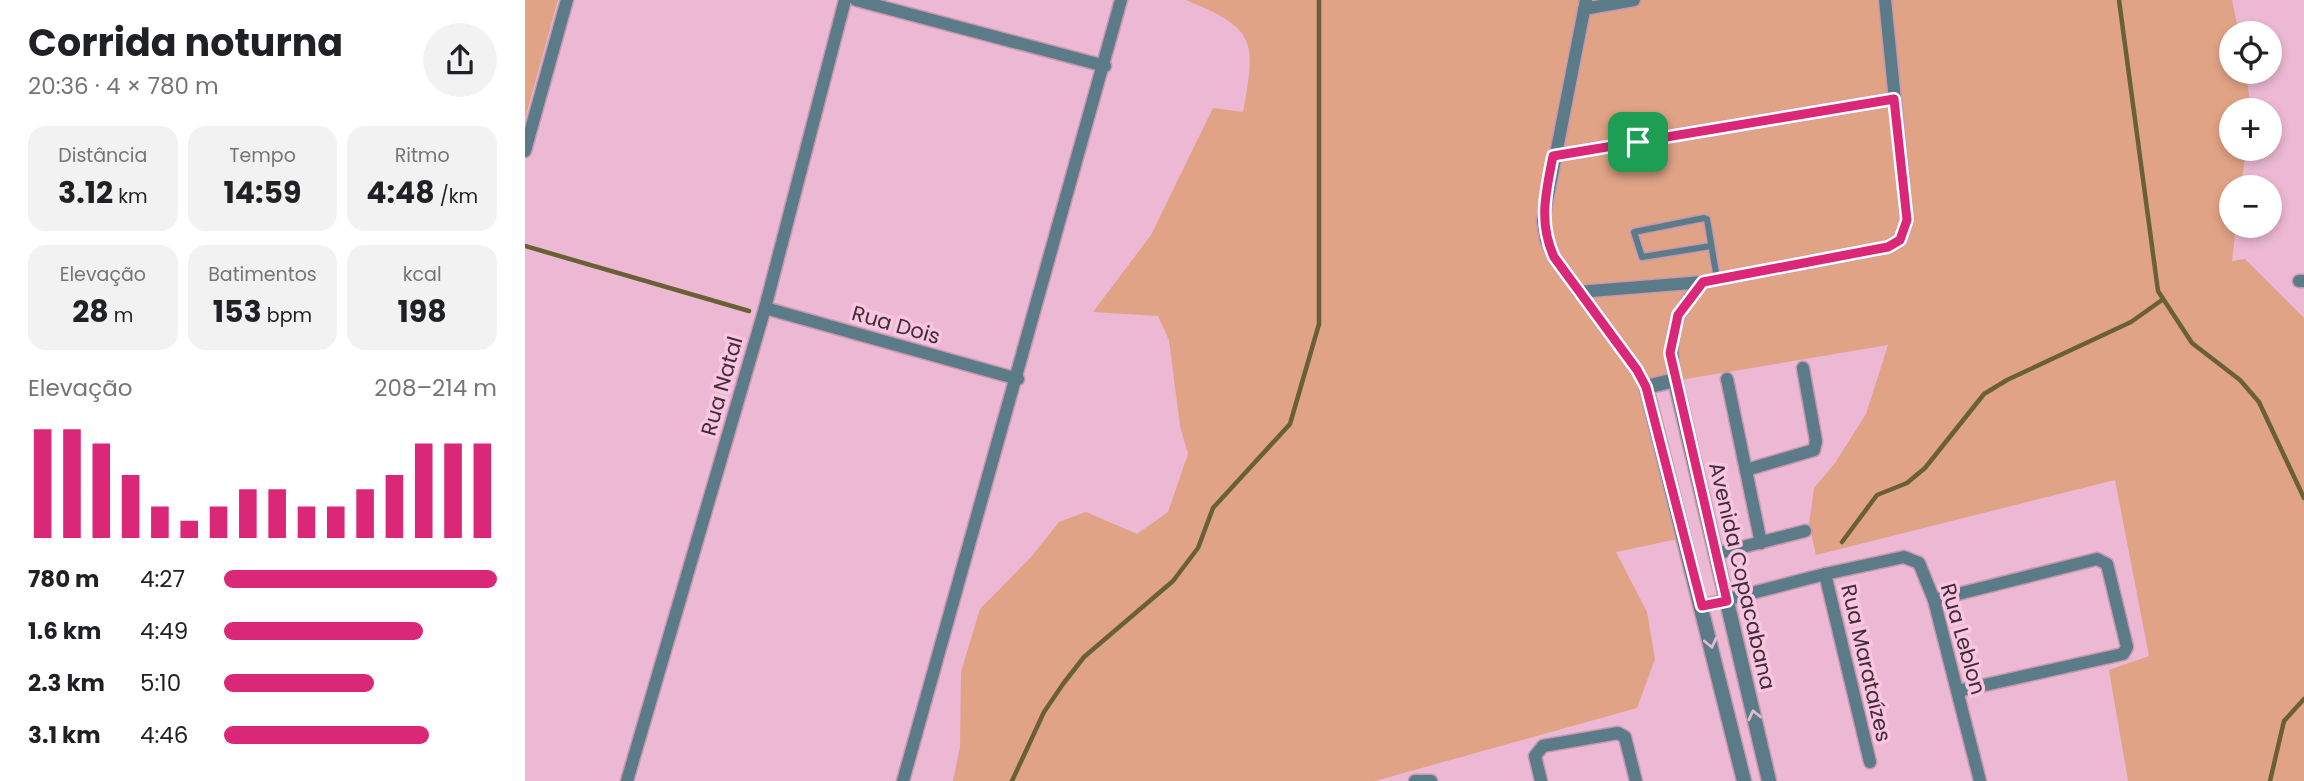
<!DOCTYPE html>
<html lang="pt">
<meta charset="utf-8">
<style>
:root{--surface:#fff;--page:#f2f2f2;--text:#202124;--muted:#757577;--accent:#db2777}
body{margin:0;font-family:Poppins,sans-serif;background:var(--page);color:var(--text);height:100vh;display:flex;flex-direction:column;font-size:26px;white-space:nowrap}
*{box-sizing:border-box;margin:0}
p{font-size:23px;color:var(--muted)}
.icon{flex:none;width:38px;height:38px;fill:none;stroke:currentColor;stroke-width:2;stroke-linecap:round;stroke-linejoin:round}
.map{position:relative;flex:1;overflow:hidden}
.details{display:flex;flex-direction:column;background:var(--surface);width:525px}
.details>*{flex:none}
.buttons{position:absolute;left:1694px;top:21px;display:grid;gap:14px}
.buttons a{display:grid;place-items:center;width:63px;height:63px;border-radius:50%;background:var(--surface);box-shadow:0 4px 10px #0003;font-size:35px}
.pin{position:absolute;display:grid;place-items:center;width:60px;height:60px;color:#fff;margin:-30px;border-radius:14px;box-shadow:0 4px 10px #0006}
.round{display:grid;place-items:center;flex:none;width:74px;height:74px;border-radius:37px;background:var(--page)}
.overview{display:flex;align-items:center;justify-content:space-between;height:119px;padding:0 28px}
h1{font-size:38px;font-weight:700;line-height:52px}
.figures{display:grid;grid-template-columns:repeat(3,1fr);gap:10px;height:119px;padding:7px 28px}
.figures div{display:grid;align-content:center;border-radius:18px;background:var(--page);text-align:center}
.figures b{font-size:30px;font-weight:700}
.figures small{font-size:19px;font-weight:400}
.figures p{font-size:19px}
.chart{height:196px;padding:14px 28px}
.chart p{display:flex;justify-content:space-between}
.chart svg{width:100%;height:126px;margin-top:7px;stroke:var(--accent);stroke-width:6}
ul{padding:0 28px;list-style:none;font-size:23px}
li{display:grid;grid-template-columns:112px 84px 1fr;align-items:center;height:52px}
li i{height:18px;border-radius:9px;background:var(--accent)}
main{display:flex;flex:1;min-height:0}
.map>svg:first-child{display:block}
.green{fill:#e1a385}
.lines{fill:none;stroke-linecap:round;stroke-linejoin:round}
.stream{stroke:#696135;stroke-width:4.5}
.service-casing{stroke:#c699b0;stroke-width:9}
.minor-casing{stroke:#c699b0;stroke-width:15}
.tertiary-casing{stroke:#c699b0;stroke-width:17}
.service{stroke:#5c7b88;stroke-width:6}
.minor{stroke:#5c7b88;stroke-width:12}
.tertiary{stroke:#5c7b88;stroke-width:14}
.oneway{stroke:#e1bad3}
.route-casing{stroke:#fff;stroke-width:14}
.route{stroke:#db2777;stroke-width:9}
.labels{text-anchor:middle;stroke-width:7;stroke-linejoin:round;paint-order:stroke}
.street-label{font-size:21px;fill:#402c36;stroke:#f9c5e0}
</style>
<main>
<section class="details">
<div class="overview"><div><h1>Corrida noturna</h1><p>20:36 · 4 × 780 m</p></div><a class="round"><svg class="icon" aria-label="share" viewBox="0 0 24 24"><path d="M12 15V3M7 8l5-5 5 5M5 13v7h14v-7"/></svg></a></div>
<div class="figures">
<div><p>Distância</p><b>3.12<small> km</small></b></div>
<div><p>Tempo</p><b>14:59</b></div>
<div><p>Ritmo</p><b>4:48<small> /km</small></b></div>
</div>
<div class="figures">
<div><p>Elevação</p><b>28<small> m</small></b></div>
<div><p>Batimentos</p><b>153<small> bpm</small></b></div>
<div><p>kcal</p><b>198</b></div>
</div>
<div class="chart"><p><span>Elevação</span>208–214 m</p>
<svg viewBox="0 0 160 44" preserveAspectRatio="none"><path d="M5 44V6M15 44V6M25 44V11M35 44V22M45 44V33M55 44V38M65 44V33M75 44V27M85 44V27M95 44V33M105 44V33M115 44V27M125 44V22M135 44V11M145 44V11M155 44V11"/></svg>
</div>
<ul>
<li><b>780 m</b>4:27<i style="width:100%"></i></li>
<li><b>1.6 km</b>4:49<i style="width:73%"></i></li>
<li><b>2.3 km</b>5:10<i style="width:55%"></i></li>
<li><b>3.1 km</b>4:46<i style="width:75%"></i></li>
</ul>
</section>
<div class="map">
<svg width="1779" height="781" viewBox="0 0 1779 781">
<rect width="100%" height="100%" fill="#ecb8d3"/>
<g class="green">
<path d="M0,0H33L0,119Z"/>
<path d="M661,0H1707L1714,33H1706V72H1721L1726,110H1706V149H1721L1716,187H1706V226H1711L1707,261L1720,259L1779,318V781H1603L1584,670L1624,656L1590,480L1291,555L1284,524L1289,488L1310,463L1341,414L1363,345L1119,386L1153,539L1091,552L1122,612L1130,659L1112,708L850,781H428L435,747L436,672L455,609L507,556L534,522L561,512L612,534L643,512L663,454L655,426L644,340L633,316L568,312L626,235L688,108L718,112C731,41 732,29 661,0Z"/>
</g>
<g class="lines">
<g class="stream">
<path d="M1594,0L1633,291L1667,343L1715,380L1734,402L1779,498"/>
<path d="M0,246L224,311"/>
<path d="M1317,542L1352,495L1382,483L1400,468L1459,394L1482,380L1606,322L1637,300"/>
<path d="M487,781L519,712L538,684L559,657L648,581L673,548L688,508L765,424L794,324V0"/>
<path d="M1745,781L1759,721L1779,699"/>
</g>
<defs>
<path id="service" d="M1186,246L1117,257L1109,232L1179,218L1182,219L1192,279"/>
<g id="minor">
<path d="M331,0L580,66"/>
<path d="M1061,0L1018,221L1021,240L1029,257L1112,370L1121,387"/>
<path d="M1059,9L1109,0"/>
<path d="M0,151L42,0"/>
<path d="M1028,156L1369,99"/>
<path d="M1774,281H1779"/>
<path d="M1053,292L1178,282L1363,247L1375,240L1382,221L1360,0"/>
<path d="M240,308L493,379"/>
<path d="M1202,379L1236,543"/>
<path d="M1150,380C1143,340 1148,312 1178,282"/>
<path d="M1221,470L1289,450L1291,441L1278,368"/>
<path d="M1190,554L1280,531"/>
<path d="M1300,574L1345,762"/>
<path d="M1409,600L1572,559L1582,564L1602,647L1598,654L1433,691"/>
<path d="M1177,606L1300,574L1379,557L1394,563L1409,600L1455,781"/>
<path d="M102,781L240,308L320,0"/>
<path d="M378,781L596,0"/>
<path d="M890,781H906"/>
<path d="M1016,781L1010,756L1018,746L1093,733L1100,737L1111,781"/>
</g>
<path id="tertiary" d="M1219,781L1121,387L1150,380L1244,781"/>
</defs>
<use href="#service" class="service-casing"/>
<use href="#minor" class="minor-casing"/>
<use href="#tertiary" class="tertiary-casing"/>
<use href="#service" class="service"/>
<use href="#minor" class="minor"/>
<use href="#tertiary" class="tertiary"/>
</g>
<defs><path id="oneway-chevron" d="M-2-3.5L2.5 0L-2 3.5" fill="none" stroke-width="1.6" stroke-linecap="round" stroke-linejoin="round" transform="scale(1.75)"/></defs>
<g class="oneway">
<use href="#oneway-chevron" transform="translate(1186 643) rotate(77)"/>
<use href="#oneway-chevron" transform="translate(1229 715) rotate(-103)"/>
</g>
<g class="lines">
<defs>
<path id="route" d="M1369,99L1382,220L1375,240L1363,247L1178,282L1153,315L1145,353L1202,601L1177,606L1121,387L1112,370L1029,257C1013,222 1021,192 1028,156Z"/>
</defs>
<use href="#route" class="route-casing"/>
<use href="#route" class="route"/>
</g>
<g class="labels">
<g class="street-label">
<text transform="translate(371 325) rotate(16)" y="7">Rua Dois</text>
<text transform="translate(197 386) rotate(-74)" y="7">Rua Natal</text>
<text transform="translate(1217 576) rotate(77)" y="7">Avenida Copacabana</text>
<text transform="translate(1438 639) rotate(74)" y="7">Rua Leblon</text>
<text transform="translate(1341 663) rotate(77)" y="7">Rua Marataízes</text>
</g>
</g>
</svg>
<div class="buttons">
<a><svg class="icon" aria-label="locate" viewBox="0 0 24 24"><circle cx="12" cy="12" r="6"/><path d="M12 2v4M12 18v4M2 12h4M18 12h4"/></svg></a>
<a>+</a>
<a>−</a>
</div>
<div class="pin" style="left:1113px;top:142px;background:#1e9e55"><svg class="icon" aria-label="arrive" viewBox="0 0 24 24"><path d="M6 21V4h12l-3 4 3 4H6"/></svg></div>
</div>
</main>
